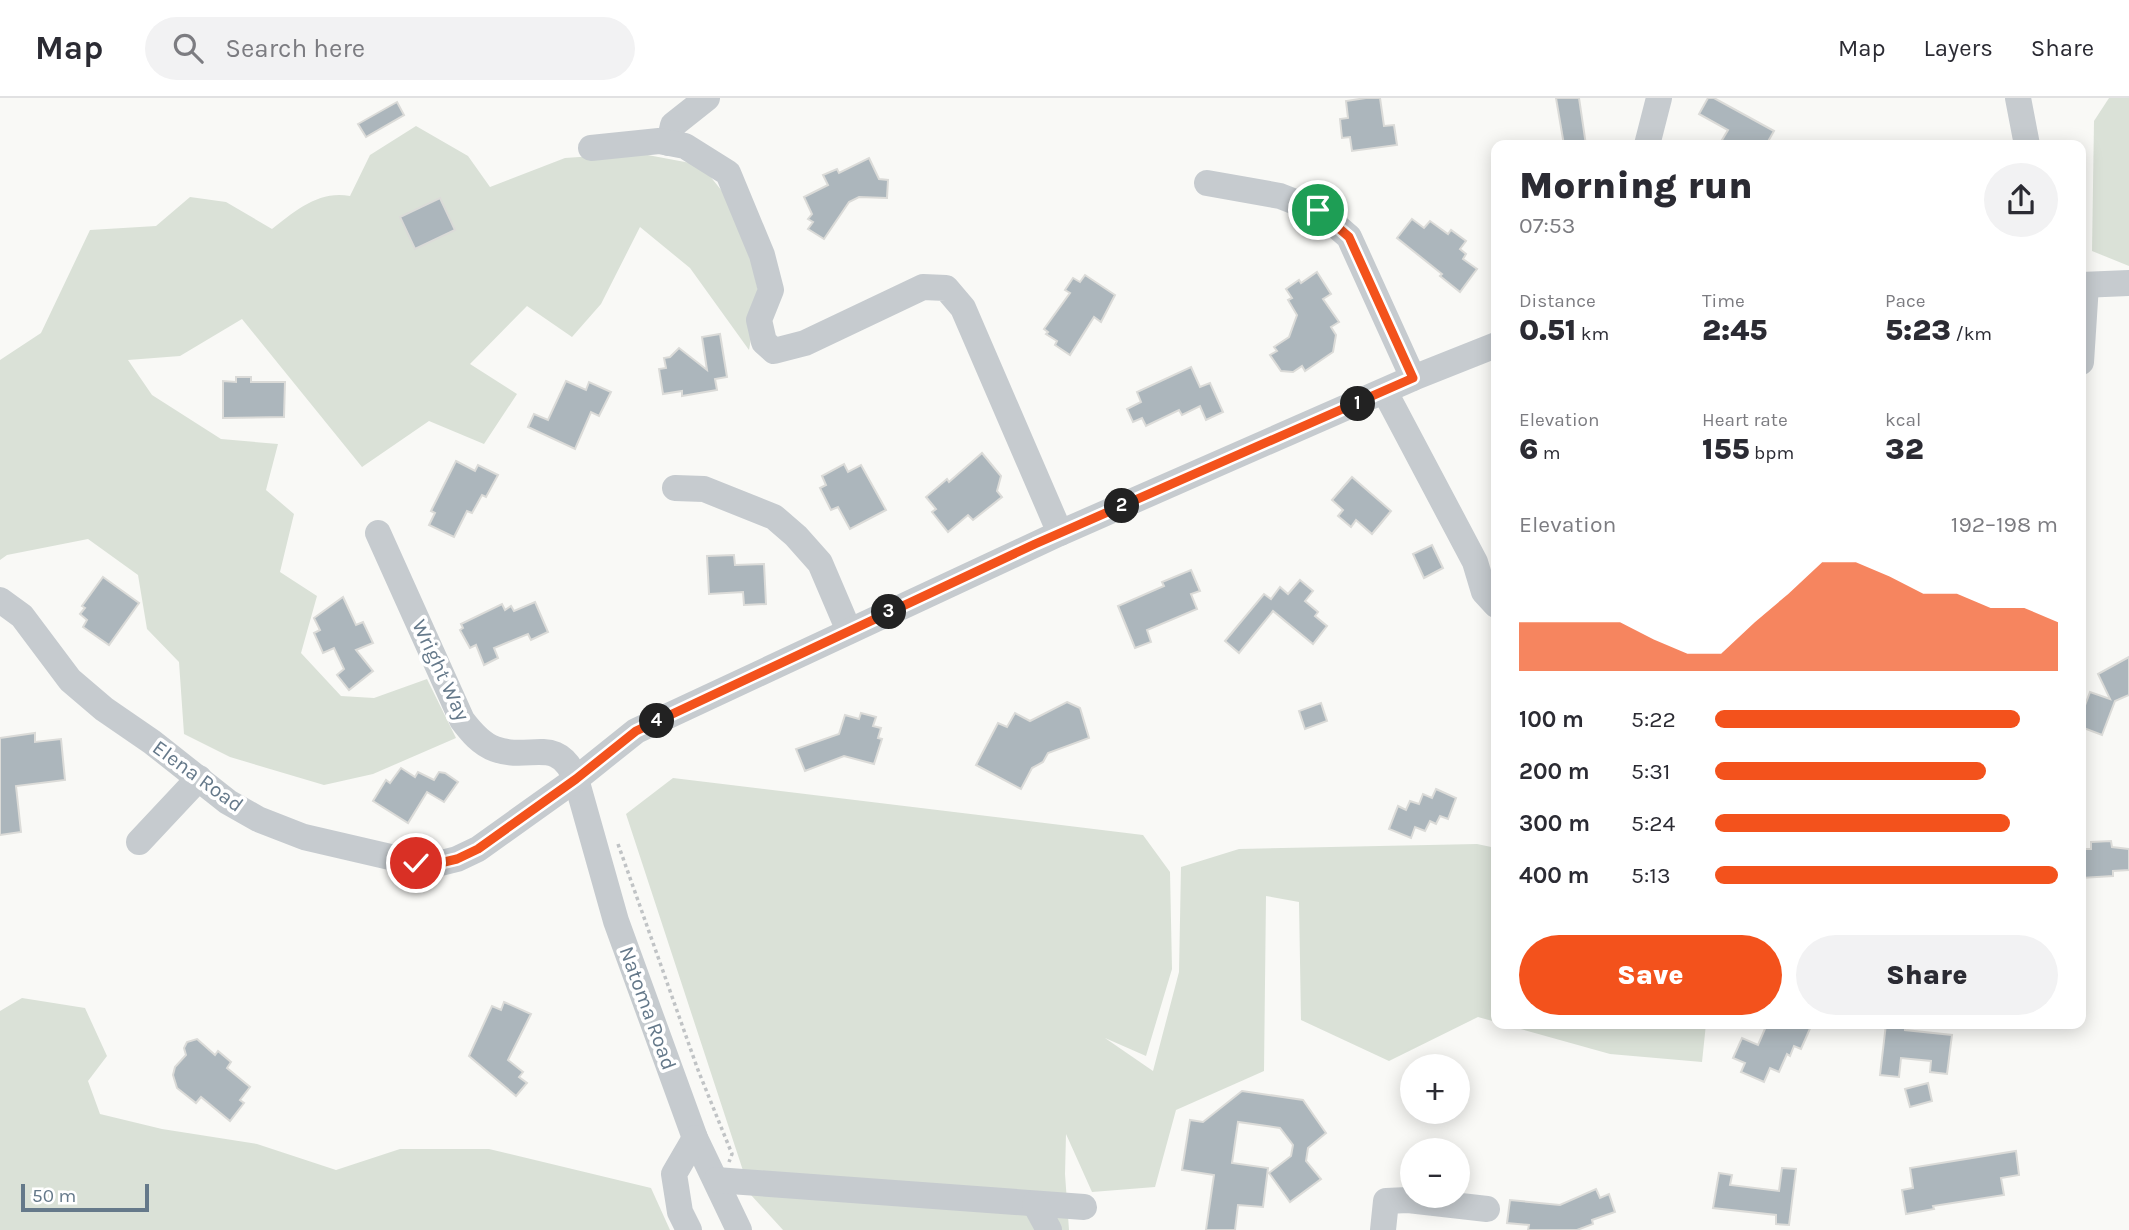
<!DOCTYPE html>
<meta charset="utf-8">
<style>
:root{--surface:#fff;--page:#f2f2f3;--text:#2b2b33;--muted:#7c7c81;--line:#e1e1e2;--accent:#f3521c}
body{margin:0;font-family:Karla,sans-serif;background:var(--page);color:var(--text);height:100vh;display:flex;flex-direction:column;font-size:26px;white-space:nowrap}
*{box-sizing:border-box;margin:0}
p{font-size:23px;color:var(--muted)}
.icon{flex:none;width:38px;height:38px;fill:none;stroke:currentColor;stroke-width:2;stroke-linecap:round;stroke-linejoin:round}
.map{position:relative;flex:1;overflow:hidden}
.details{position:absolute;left:1491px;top:42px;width:595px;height:889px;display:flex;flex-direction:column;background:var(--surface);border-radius:14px;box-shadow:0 4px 18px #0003}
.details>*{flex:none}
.controls{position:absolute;left:1400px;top:956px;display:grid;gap:14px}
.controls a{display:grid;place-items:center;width:70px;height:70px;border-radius:50%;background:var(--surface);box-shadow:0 4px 18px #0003;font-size:35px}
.scale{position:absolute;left:21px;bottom:18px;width:128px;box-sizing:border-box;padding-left:7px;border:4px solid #65798a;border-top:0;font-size:19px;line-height:24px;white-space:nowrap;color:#65798a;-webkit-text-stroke:5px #fff;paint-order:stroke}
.pin{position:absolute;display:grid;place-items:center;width:60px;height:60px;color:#fff;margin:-30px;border:4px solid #fff;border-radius:50%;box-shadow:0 2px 7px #0007}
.km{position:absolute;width:35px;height:35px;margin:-18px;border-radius:50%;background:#222;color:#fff;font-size:19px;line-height:35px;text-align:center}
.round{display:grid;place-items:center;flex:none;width:74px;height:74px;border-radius:37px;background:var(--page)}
.overview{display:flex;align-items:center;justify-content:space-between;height:119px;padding:0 28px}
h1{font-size:38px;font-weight:800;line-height:52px}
.metrics{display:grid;grid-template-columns:repeat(3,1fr);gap:10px;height:119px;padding:7px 28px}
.metrics div{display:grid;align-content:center}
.metrics b{font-size:30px;font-weight:800}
.metrics small{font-size:19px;font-weight:400}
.metrics p{font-size:19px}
.chart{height:196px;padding:14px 28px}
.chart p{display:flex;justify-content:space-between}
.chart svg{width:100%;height:126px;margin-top:7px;fill:var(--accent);opacity:.7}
.cta{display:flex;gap:14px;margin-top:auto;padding:14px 28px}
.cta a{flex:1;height:80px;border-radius:42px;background:var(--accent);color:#fff;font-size:28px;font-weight:800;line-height:80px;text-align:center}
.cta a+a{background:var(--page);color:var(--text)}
ul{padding:0 28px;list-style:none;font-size:23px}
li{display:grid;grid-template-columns:112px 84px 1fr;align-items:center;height:52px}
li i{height:18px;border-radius:9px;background:var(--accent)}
header{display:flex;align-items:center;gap:42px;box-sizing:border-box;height:98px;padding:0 35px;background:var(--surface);border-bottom:2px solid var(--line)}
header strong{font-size:33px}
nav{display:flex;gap:38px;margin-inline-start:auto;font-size:24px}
.search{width:490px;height:63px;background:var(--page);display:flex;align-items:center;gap:18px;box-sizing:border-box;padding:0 24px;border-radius:38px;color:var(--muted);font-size:26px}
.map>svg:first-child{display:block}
.green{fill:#dae1d7}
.building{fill:#acb6bc;stroke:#dbdbd8;stroke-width:2}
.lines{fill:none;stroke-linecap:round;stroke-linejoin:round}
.path{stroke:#c0c3c5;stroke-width:3.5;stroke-dasharray:3.5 3.5;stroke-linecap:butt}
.minor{stroke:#c6cbcf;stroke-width:26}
.route-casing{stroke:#fff;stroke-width:14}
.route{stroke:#f3521c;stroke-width:9}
.labels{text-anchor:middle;stroke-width:7;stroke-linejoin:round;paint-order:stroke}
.street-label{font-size:21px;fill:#65798a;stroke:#fff}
</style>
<header>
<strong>Map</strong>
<div class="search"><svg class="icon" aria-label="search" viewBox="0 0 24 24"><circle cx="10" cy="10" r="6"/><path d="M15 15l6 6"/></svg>Search here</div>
<nav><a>Map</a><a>Layers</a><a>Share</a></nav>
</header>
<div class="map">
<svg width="2129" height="1132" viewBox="0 0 2129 1132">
<rect width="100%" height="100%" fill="#f9f9f6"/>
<g class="green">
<path d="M2109,0H2129V168L2092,153L2094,23Z"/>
<path d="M416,28L468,58L490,89L565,60L637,55L701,67L726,98L752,166L759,197L749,252L690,170L640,129L601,206L572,239L527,208L470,266L517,296L484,346L429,323L362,369L242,221L180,258L128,262L152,297L221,341L278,346L266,392L294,416L280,474L317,498L301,555L341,598L374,600L427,581L456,640L373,676L324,687L230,659L184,636L179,564L147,531L138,477L88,441L7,457L0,462V262L41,235L90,132L156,128L190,99L226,104L272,131C295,113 319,92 350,98L370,57Z"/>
<path d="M673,680L1143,737L1170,774L1172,871L1146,958L1105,940L1153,973L1179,874L1181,769L1239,751L1477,746L1496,750V924L1478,919L1389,963L1301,922L1299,804L1266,798L1264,973L1176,1012L1155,1089L1092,1094L1066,1036L1065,1076L1069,1132H783L751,1097L626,716Z"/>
<path d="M22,900L85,910L107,958L88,983L100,1016L162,1031L257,1046L336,1072L400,1051H489L651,1090L670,1132H0V913Z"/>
<path d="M1503,926H1706L1702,964L1610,956Z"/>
</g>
<g class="building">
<path d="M1366,0H1380L1384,28L1394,27L1397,47L1352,53L1350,39L1342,40L1340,21L1348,20L1346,3Z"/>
<path d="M1556,0H1579L1586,47H1564Z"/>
<path d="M1708,0H1714L1774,33L1766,47H1719L1728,32L1699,16Z"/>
<path d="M397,4L404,17L366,39L358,26Z"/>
<path d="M869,60L879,81L888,82L887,100L859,99L849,104L824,141L808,131L813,124L808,121L812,116L804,99L828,87L823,77L837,71L839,75Z"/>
<path d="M440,100L455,132L415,151L400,119Z"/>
<path d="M1412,121L1424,130L1430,123L1448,136L1451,132L1466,143L1460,151L1466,156L1463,161L1477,171L1460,194L1440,178L1442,176L1397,140Z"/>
<path d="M1317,174L1331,196L1323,201L1339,224L1331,229L1336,237L1333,254L1305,273L1302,268L1293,274L1281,273L1270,257L1277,253L1274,249L1289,239L1297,217L1288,202L1292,200L1286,191L1299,182L1301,185Z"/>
<path d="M1085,177L1115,197L1101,224L1094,219L1070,257L1055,247L1057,243L1046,236L1048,234L1044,231L1070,195L1065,192L1073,180L1080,184Z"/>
<path d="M720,236L727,279L715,281L717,292L682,298V293L663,296L659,271L666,270L664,260L670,259L679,250L707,272L702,239Z"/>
<path d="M1191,269L1200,289L1210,285L1223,314L1206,322L1200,308L1182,317L1179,312L1146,328L1142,320L1133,324L1127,311L1141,304L1137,294Z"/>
<path d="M236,279H251V284H285L284,319L223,320V283L236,284Z"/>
<path d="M566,283L586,292L589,284L611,294L599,318L591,314L575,351L528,329L534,316L548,322Z"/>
<path d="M982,355L1001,378L997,393L1002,399L973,422L968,417L948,434L932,414L936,411L926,399L947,381L949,384Z"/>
<path d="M456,363L475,373L478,367L498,377L486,399L482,397L472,415L467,413L454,439L429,427L435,415L431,413Z"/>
<path d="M844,366L848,374L861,367L886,412L850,431L838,409L831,412L820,390L826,387L822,378Z"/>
<path d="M1352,379L1391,413L1372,436L1356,422L1351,429L1338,418L1343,412L1332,402Z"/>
<path d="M1432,447L1443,470L1424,480L1413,456Z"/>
<path d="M734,457L735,467L764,466L766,506L744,507L743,494L709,496L707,458Z"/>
<path d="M1191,472L1200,493L1191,496L1197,511L1147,532L1151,544L1135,550L1118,508L1164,488L1162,484Z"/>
<path d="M103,479L139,505L109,547L83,529L87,522L80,516L85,510L82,508Z"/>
<path d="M1300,482L1313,493L1305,503L1318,514L1315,518L1327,528L1313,546L1273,513L1239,555L1225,543L1264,496L1271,501L1280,489L1288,496Z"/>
<path d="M343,499L356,527L363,524L373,545L356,552L373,573L349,592L337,577L344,571L334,550L323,555L314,535L320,532L314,520Z"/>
<path d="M535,504L548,534L531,542L528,536L494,550L498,560L484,567L476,547L470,550L460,532L463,530L461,526L502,506L505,512L511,508L514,513Z"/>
<path d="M2129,559V597L2115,603L2102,637L2081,629V618L2090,594L2110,601L2098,576Z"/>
<path d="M1067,604L1080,610L1089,640L1048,655L1043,664L1032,670L1021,691L976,667L998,625L1007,629L1015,615L1030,623Z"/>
<path d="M1321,605L1327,623L1305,631L1299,613Z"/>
<path d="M861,615L876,619L873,628L881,630L878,640L882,641L874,666L844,658L805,673L796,651L839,636L845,617L859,621Z"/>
<path d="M35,635V644L61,641L65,682L16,688L21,734L0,737V640Z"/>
<path d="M401,670L415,679L418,674L434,682L439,674L445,675L458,684L444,704L427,694L408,725L373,703L386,682L390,685Z"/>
<path d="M1436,691L1456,700L1448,721L1440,718L1436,726L1430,723L1425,733L1415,729L1411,740L1389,731L1398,708L1406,712L1410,703L1419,706L1423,696L1432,700Z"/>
<path d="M2111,743L2112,749L2129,751V772L2113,773V778L2081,780V751H2091V744Z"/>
<path d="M504,904L531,916L508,962L523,974L519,979L527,985L516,998L469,958L492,908L501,912Z"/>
<path d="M1767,926H1812L1801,951L1794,948L1790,958L1787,956L1779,974L1770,970L1764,984L1741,974L1745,965L1733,960L1742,940L1758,947Z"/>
<path d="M1886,926H1905V932L1952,937L1947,976L1930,974L1931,963L1901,960L1899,979L1880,977Z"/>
<path d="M197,941L215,957L218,953L231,964L227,970L250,989L240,1002L244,1005L230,1023L201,999L196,1005L177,990L173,977L175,969L186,957L184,950L187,944Z"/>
<path d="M1928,985L1932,1003L1910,1009L1905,991Z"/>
<path d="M1242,993L1303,1002L1326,1035L1308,1050L1306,1063L1321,1081L1290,1104L1269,1075L1291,1058L1293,1047L1280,1030L1238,1024L1232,1065L1268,1070L1263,1109L1238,1107L1235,1132H1206L1214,1077L1182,1072L1190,1022L1203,1024Z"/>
<path d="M2016,1053L2019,1077L2001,1080L2004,1097L1933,1108L1934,1111L1906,1116L1902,1092L1913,1090L1910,1070Z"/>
<path d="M1782,1070L1796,1071L1789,1127L1776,1126V1117L1713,1110L1719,1075L1732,1077L1730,1087L1779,1093Z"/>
<path d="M1596,1091L1600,1100L1609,1096L1615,1114L1592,1122L1593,1126L1577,1132H1528L1529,1127L1507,1125L1510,1102L1560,1107Z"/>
</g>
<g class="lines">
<path class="path" d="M618,746L698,972L732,1056L729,1064"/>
<g class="minor">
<path d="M2018,0L2027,47"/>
<path d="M669,45L673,27L707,0"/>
<path d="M1647,47L1659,0"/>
<path d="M591,50L659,43L685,48L728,75L762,157L771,192L759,222L764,244L774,253L805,245L923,189L946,190L963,210L1060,435"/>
<path d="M1207,85L1280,98L1298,105L1318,112L1349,139L1413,280"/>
<path d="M2081,187L2129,185"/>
<path d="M2081,264L2086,187"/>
<path d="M1385,294L1475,464L1484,494L1496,507"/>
<path d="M675,390L704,391L774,419L796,438L820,465L849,533"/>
<path d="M378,435L462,622C471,634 481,646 495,651C531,664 556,636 576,681L616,823L695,1040L739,1132"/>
<path d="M0,502L22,518L70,582L104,611L152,644L228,704L258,721L304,739L416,765H441L457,761L478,751L576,681L636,633L1060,435L1413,280L1496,247"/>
<path d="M139,744L199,680"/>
<path d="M716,1082L1084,1109"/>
<path d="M1035,1106L1049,1132"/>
<path d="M689,1132L680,1114L674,1076L695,1040"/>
<path d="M1383,1132L1386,1103L1408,1102L1487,1111"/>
</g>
</g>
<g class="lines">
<defs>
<path id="route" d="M416,765H440L457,761L478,751L576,681L636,633L1035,446L1413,280L1349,139L1318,112"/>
</defs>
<use href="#route" class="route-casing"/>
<use href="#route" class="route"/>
</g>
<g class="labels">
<g class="street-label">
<text transform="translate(441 572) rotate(65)" y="7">Wright Way</text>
<text transform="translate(198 678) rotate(36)" y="7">Elena Road</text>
<text transform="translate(648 910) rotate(70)" y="7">Natoma Road</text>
</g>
</g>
</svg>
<div class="controls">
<a>+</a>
<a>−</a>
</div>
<div class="scale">50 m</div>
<div class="pin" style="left:1318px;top:112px;background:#1e9e55"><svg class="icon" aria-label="arrive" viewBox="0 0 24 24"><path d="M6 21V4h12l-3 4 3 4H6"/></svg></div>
<div class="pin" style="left:416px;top:765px;background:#d93025"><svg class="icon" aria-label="check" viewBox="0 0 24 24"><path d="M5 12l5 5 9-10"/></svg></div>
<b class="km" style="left:1358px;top:306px">1</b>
<b class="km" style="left:1122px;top:408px">2</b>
<b class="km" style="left:889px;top:514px">3</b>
<b class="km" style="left:657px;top:623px">4</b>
<section class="details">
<div class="overview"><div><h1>Morning run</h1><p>07:53</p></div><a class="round"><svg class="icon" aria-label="share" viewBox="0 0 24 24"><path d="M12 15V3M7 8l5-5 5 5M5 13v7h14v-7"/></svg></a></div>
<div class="metrics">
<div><p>Distance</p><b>0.51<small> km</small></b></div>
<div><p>Time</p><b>2:45</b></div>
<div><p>Pace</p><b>5:23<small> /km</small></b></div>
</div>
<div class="metrics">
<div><p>Elevation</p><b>6<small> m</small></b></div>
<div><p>Heart rate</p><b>155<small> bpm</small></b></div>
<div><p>kcal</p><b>32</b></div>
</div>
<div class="chart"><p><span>Elevation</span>192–198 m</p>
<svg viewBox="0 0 160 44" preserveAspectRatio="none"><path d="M0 44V27L10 27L20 27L30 27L40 33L50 38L60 38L70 27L80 17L90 6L100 6L110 11L120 17L130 17L140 22L150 22L160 27V44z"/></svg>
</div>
<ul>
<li><b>100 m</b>5:22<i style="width:89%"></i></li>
<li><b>200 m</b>5:31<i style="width:79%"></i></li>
<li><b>300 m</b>5:24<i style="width:86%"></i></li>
<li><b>400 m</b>5:13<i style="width:100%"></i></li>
</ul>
<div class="cta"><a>Save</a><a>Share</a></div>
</section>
</div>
